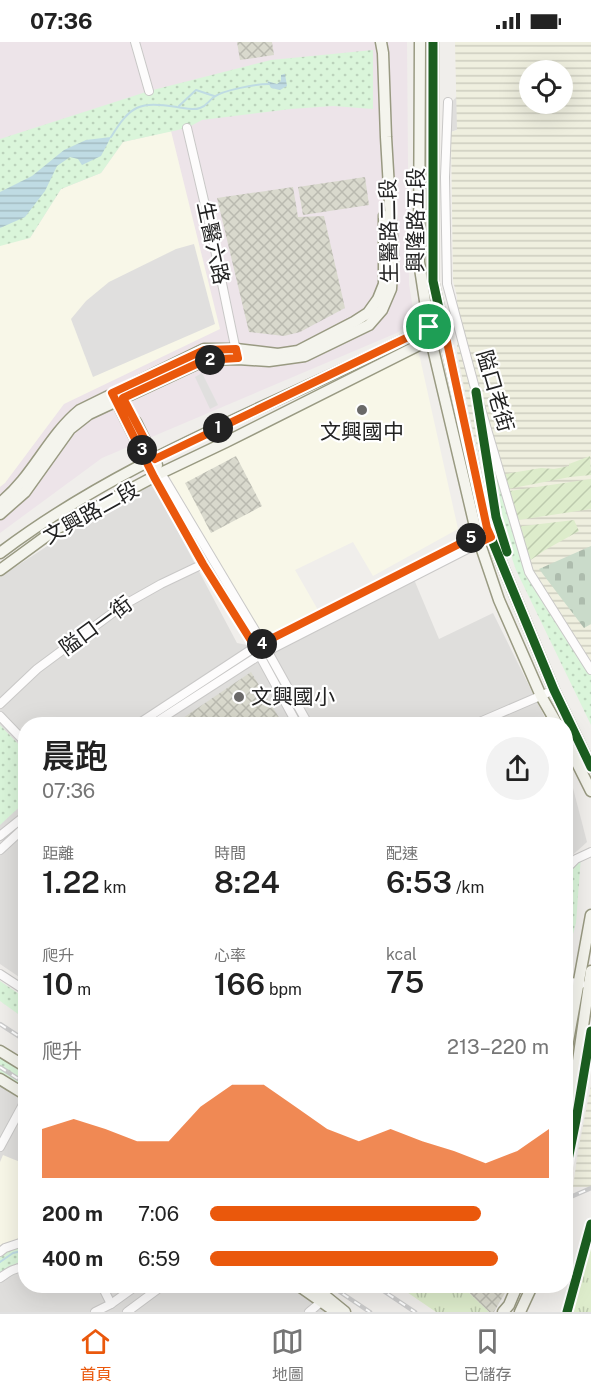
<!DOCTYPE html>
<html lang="zh-TW">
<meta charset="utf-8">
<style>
:root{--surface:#fff;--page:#f2f2f2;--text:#222;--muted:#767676;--line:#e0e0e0;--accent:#ea580c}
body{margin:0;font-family:"Public Sans","Noto Sans TC",sans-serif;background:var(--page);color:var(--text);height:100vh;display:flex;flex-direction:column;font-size:22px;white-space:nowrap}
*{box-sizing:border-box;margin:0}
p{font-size:20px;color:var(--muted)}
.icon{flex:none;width:33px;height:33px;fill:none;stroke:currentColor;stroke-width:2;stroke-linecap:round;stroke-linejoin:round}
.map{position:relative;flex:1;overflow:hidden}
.drawer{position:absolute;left:18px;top:675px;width:555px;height:576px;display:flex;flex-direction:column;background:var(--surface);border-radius:24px;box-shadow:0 6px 24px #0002}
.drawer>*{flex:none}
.controls{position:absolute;left:519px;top:18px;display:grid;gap:12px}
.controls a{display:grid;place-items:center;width:54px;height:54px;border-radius:50%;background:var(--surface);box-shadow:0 6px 24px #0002;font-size:30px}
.pin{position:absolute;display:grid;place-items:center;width:51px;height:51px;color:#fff;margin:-26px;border:3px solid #fff;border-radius:50%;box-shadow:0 2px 6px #0007}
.km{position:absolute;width:30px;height:30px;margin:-15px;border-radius:50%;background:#222;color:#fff;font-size:16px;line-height:30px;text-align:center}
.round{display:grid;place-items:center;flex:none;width:63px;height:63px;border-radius:32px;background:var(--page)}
.summary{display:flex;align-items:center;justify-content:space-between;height:102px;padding:0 24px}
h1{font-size:33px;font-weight:600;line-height:45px}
.figures{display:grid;grid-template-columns:repeat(3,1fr);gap:9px;height:102px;padding:6px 24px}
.figures div{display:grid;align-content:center}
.figures b{font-size:30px;font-weight:600}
.figures small{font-size:16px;font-weight:400}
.figures p{font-size:16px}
.chart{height:168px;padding:12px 24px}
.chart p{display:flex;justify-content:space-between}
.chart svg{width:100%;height:108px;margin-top:6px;fill:var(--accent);opacity:.7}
ul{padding:0 24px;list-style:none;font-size:20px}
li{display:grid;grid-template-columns:96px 72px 1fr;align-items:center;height:45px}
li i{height:15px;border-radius:8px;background:var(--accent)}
.status{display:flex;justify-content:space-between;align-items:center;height:42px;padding:0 30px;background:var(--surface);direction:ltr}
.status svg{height:16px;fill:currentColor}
.tabs{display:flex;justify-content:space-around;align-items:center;height:84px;border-top:2px solid var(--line);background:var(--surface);font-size:16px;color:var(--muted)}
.tabs a{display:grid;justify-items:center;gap:3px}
.tabs .active{color:var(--accent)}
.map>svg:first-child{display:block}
.residential{fill:#dfdedc}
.industrial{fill:#ede4e9}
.education{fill:#f8f7e8}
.construction{fill:url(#construction-cross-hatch)}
.farmland{fill:url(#farmland-rules);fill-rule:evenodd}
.grass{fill:url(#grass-tufts)}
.cemetery{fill:url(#cemetery-stones)}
.park{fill:url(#park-dots)}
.garden{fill:url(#garden-furrows)}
.parking{fill:#e0dfde}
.water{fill:url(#water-rules)}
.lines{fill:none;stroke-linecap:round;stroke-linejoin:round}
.stream{stroke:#bfdbe3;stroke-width:2}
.street-casing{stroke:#c9c8c7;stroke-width:10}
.secondary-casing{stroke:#999a82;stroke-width:13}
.street{stroke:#fdfcfc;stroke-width:8}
.secondary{stroke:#f4f4ed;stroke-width:10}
.rail-casing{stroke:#ccc;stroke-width:4.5}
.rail{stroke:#fff;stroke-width:2;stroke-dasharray:7;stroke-linecap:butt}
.cycleway-casing{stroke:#fff;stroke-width:13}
.cycleway{stroke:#1b5e20;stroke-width:9}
.route-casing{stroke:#fff;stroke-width:12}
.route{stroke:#ea580c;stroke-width:8}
.poi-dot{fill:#6a6968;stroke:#fff;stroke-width:2}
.labels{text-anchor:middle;stroke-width:4.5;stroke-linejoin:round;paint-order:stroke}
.street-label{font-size:21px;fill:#222;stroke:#fff}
.poi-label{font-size:21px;fill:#222;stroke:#fff}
</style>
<div class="status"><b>07:36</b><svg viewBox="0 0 49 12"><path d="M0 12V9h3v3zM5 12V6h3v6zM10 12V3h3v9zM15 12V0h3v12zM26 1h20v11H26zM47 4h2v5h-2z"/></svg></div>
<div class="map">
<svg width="591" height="1270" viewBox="0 0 591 1270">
<defs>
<pattern id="construction-cross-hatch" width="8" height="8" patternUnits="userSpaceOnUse" patternTransform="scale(1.5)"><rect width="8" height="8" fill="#d9d9cd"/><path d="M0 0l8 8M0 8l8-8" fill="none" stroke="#babab0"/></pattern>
<pattern id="farmland-rules" width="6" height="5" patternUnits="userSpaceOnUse" patternTransform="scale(1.5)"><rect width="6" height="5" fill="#efefdf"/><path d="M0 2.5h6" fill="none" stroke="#cdcdbf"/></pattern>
<pattern id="grass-tufts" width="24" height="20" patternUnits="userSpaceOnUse" patternTransform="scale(1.5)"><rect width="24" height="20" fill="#ddeccb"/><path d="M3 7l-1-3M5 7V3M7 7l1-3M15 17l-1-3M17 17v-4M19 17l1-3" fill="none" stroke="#bdcaae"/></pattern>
<pattern id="cemetery-stones" width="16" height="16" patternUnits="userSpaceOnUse" patternTransform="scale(1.5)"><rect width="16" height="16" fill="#cadbca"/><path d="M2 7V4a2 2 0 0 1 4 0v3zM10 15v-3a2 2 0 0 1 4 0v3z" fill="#adbcad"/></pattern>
<pattern id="park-dots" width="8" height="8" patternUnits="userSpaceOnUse" patternTransform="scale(1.5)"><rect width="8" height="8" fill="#daf5da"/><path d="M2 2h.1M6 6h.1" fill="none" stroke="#bbd2bb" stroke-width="1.8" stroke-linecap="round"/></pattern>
<pattern id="garden-furrows" width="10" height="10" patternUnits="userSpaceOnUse" patternTransform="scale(1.5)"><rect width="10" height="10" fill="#ddeccb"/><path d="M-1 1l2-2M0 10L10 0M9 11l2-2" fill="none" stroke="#bdcaae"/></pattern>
<pattern id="water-rules" width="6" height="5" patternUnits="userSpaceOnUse" patternTransform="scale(1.5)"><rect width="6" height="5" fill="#bfdbe3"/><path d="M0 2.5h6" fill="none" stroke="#a4bcc2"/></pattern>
</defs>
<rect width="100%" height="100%" fill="#f0eeeb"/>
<g class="residential">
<path d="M470,39L486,76L451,90V61Z"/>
<path d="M150,437L237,601L273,608L413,535L439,597L493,571L548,682H26L25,939L0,922V535Z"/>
<path d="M566,719L587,800L566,819Z"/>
<path d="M0,1043L25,1061L26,1244H291L330,1270H0Z"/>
</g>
<path class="industrial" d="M0,0H407L409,242L414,274L399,290L102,416L0,491Z"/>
<g class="education">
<path d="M171,89L220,287L64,362L5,441L0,445V202L30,196L61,147L101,131L123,100Z"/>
<path d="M418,307L458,487L373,534L353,500L295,528L318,568L262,602L208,501L166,429Z"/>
<path d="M3,1113L25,1122L26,1195L0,1206V1120Z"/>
</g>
<g class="construction">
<path d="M237,0H272L274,13L240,18Z"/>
<path d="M365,135L369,163L303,173L298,145Z"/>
<path d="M293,145L298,175L324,174L345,266L300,290L284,294L249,290L217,156Z"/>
<path d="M236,414L262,464L211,491L185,441Z"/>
<path d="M251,630L283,682H174Z"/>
<path d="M465,1244H509L494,1270H489L463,1245Z"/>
</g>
<g class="farmland">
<path d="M455,0H591V675L481,420L473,390L457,310V254L453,239L451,90L457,88ZM530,28H562V62H530Z"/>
<path d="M591,1043V1145H573L578,1109Z"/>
</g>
<g class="grass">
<path d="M591,1196V1270H572Z"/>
<path d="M398,1244H465L464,1246L489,1270H436Z"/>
</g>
<path class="cemetery" d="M591,504V582L584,586L539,527Z"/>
<g class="park">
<path d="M373,8V67L333,64L291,67L202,78L187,86L123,100L101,131L61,147L30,196L0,204V97L149,49L271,18Z"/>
<path d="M487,413H491L493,418L527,532L591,632V683L516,528L484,434L481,420Z"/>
<path d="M0,683L25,709L26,759L0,783Z"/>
<path d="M581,814L576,881L566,918V828Z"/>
<path d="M0,939L25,956V977L0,959Z"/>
<path d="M0,1015L25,1033V1041L22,1046L0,1032Z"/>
<path d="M25,1204V1221L19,1220L0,1230V1214L8,1208Z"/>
</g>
<g class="garden">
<path d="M590,414L591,433L570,435L503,448L499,433L541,426L554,427L569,424V422Z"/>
<path d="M591,437V467L512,479L503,450Z"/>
<path d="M574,478L579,489L545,508L525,522L515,485Z"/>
</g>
<g class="parking">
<path d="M194,202L215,282L93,335L71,277L86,259L109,240L176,207Z"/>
<path d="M202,331L218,363L210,367L195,335Z"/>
</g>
<g class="water">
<path d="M285,32L287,44L280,48L271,46L267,39L277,42L281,39V33Z"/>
<path d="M111,95L101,114L82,123L78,117L70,115L57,124L45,149L25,175L0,186V150L32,134L64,108L86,98Z"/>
</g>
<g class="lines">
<g class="stream">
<path d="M179,64L196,48L214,54"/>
<path d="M111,95C131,63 139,59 177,65C185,66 192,69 200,66C207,64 208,59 214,55C223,48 257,42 269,42"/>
<path d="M0,1220L13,1211L26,1208"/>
</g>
<defs>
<g id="street">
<path d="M135,0L149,49"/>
<path d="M448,60L445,135L447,242L476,350L529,530L591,628"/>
<path d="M187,86L212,193L236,309"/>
<path d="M161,431L268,610L308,682"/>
<path d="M154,435L203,522L255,605L297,682"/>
<path d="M0,662L37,627L122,564L161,542L203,522"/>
<path d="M0,674L26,701"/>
<path d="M138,682L255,605L421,523L487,486"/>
<path d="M153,682L260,613L491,495"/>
<path d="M475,682L554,648"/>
<path d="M0,794L26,773"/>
<path d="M0,808L26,784"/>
<path d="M566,827L576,817L591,810"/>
<path d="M0,932L26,949"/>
<path d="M566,939L581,942"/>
<path d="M0,1105L26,1057"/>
<path d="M0,1210L5,1206L26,1199"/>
<path d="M0,1236C7,1231 16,1224 26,1226"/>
<path d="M102,1244L111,1262"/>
<path d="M95,1270L111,1262L136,1244"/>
<path d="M127,1270L162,1244"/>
<path d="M309,1270L321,1260"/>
</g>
<g id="secondary">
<path d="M420,0L419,220L431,298L477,493L499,558L541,654L557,682"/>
<path d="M433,0V239L464,382L487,486L554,648L591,725"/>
<path d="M114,354L150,426"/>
<path d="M136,380L157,423"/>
<path d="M0,461C33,435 48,394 80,368L204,307H236L278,312L298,309L354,280L368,271L378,257L384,242V174"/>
<path d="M0,472L25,450L70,387L89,372L205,318L238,317L269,319L305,314L369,283L382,268L391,247L393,214L386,95L383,11L381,0"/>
<path d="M0,511C129,413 286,360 429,285L434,286"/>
<path d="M0,528L56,487L161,431L226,400L435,295"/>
<path d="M566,699L591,749"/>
<path d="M0,1009L26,1025"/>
<path d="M566,1010L591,873"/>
<path d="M0,1037L26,1053"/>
<path d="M566,1102L591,929"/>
<path d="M299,1244L336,1270"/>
<path d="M313,1244L345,1270"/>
<path d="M503,1270L509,1263L517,1244"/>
<path d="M520,1270L532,1244"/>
</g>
</defs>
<use href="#street" class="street-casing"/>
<use href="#secondary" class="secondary-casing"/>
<use href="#street" class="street"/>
<use href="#secondary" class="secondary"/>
<defs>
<g id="rail">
<path d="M0,982L26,999"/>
<path d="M0,1025L26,1042"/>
<path d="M566,1157L591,1146"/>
<path d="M331,1244L370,1270"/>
<path d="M376,1244L415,1270"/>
</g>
</defs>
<use href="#rail" class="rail-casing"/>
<use href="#rail" class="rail"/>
<defs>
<g id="cycleway">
<path d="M433,0V239L464,382L487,486L554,648L591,725"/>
<path d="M476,350L496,475L507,510"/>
<path d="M566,1128L576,1078L591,989"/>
<path d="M567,1270L591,1182"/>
</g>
</defs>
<use href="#cycleway" class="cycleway-casing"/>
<use href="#cycleway" class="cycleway"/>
</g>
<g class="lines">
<defs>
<path id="route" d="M429,285L444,286L487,486L491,495L480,500L477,493L255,605L203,522L154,435L112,351L204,308L236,307L238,316L205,318L123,356L155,417Z"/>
</defs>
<use href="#route" class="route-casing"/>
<use href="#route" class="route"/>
</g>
<g class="poi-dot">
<circle cx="362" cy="368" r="6"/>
<circle cx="239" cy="655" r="6"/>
</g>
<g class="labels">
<g class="street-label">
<text transform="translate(416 178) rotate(-90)" y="7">興隆路五段</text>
<text transform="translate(389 189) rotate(-91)" y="7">生醫路二段</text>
<text transform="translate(213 201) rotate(78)" y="7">生醫六路</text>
<text transform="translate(495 349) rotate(74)" y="7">隘口老街</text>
<text transform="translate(91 471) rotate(-29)" y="7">文興路二段</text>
<text transform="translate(96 584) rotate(-36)" y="7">隘口一街</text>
</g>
<g class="poi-label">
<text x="362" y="397">文興國中</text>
<text x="251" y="662" text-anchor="start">文興國小</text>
</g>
</g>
</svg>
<div class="controls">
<a><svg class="icon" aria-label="locate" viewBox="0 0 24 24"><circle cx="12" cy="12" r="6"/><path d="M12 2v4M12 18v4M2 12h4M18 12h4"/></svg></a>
</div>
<div class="pin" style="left:429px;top:285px;background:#1e9e55"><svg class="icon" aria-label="arrive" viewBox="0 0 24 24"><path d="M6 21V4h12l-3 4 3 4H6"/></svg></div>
<b class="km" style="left:218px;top:386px">1</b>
<b class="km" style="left:210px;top:318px">2</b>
<b class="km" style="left:142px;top:408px">3</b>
<b class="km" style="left:262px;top:602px">4</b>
<b class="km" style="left:471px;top:496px">5</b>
<section class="drawer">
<div class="summary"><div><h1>晨跑</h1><p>07:36</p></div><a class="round"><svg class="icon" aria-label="share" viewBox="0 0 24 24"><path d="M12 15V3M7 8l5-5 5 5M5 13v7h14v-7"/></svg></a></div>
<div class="figures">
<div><p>距離</p><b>1.22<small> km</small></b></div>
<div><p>時間</p><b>8:24</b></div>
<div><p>配速</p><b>6:53<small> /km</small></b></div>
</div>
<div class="figures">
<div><p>爬升</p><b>10<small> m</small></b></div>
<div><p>心率</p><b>166<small> bpm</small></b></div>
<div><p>kcal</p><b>75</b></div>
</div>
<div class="chart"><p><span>爬升</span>213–220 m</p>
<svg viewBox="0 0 160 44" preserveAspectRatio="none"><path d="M0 44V24L10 20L20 24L30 29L40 29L50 15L60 6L70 6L80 15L90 24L100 29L110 24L120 29L130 33L140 38L150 33L160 24V44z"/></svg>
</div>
<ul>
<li><b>200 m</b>7:06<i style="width:80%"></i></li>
<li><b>400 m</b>6:59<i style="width:85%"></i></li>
</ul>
</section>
</div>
<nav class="tabs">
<a class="active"><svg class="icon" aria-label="home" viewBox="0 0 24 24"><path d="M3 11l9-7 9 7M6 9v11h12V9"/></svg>首頁</a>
<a><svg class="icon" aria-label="map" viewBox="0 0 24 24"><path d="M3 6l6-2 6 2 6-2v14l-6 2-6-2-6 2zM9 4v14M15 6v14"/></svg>地圖</a>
<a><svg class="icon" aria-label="saved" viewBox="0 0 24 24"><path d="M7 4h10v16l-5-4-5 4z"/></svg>已儲存</a>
</nav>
